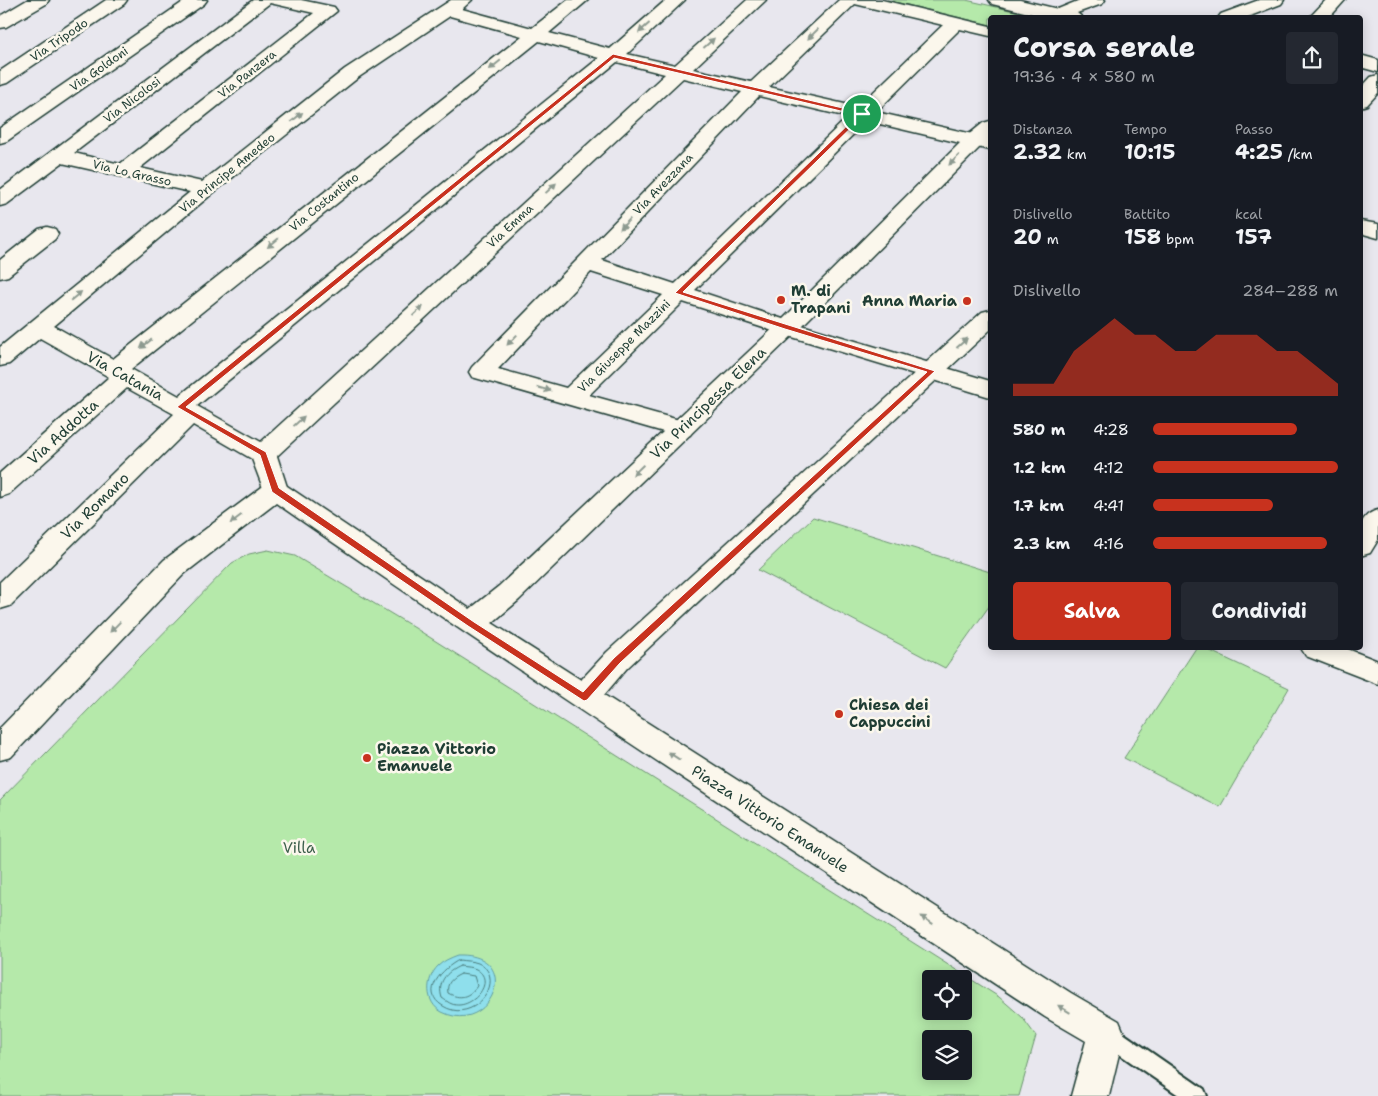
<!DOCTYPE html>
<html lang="it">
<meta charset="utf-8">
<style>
:root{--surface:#171b24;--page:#242831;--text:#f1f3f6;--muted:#9ea1a6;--accent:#c8321e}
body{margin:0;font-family:"Shantell Sans",sans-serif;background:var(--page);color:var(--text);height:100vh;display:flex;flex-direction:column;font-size:19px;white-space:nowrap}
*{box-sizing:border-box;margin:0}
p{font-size:16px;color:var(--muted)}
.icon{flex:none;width:28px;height:28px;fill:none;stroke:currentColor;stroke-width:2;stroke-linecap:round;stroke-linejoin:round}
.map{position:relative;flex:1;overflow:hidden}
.sheet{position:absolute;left:988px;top:15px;width:375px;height:635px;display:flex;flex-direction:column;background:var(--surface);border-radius:5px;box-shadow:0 2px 12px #0003}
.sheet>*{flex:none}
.fabs{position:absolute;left:922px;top:970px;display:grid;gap:10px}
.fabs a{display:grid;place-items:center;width:50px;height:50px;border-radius:5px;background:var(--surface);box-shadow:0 2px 12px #0003;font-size:25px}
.pin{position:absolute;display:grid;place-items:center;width:42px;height:42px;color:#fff;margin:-21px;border:2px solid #fff;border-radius:50%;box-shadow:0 1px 5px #0007}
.round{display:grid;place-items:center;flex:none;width:52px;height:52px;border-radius:5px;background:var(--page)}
.overview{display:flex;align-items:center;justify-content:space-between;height:85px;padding:0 25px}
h1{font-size:28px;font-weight:700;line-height:38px}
.stats{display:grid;grid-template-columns:repeat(3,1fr);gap:8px;height:85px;padding:5px 25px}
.stats div{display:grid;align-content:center}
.stats b{font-size:21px;font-weight:700}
.stats small{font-size:14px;font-weight:400}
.stats p{font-size:14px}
.chart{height:140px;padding:10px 25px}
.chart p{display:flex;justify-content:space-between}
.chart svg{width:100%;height:90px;margin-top:5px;fill:var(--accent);opacity:.7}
.button{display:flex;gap:10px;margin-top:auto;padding:10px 25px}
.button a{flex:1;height:58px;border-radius:5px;background:var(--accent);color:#fff;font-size:20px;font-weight:700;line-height:58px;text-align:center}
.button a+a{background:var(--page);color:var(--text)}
ul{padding:0 25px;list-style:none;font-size:16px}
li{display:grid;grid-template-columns:80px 60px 1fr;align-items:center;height:38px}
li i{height:12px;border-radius:6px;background:var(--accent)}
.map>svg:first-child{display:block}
.green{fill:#b5e9aa;stroke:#6a936f;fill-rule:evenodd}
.water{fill:#8fdfec;stroke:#629ea2}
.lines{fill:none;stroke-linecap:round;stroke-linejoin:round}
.shore{stroke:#4c7e7e;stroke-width:1}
.service-casing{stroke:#1f3d34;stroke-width:4}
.minor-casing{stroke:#1f3d34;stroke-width:3}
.tertiary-casing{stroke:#1f3d34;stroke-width:3}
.service{fill:#fbf7ec;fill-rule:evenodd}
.minor{fill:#fbf7ec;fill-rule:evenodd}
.tertiary{fill:#fbf7ec;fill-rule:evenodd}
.oneway{fill:#8d9a90}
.route{fill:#c8321e;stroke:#fff;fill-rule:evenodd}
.poi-dot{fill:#c8321e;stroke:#fbf7ec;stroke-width:2}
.labels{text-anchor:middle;stroke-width:5;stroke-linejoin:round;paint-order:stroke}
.far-street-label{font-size:12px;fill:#1f3d34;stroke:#fbf7ec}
.poi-label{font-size:15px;font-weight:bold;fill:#1f3d34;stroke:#fbf7ec;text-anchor:start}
.street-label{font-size:15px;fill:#1f3d34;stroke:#fbf7ec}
.park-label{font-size:15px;fill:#3d5f4c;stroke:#fbf7ec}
</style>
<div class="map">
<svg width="1378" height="1096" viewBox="0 0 1378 1096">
<rect width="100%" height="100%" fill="#e8e7ee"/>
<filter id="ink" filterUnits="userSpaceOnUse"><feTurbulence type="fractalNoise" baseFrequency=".02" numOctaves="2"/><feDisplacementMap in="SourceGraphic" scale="10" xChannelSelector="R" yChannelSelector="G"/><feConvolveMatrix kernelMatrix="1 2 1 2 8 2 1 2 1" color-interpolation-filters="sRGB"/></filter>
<g filter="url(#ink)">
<g class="green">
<path d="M887,0H966L1040,17L990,18V25Z"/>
<path d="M813,517L990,572V605L945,668L758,570Z"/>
<path d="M268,550L295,556L415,628L999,997L1022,1017L1036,1036L1019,1096H0V800L232,563L249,554ZM931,979H964V1011H931ZM931,1039H964V1071H931Z"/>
<path d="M1196,648H1204L1289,688L1220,807L1124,758Z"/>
</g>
<path class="water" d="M458,955C525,953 491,1037 442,1012C425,1003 425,979 438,966C443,961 450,958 458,955Z"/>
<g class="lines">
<g class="shore">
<path d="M459,960C465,961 473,961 478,963C509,977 475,1026 443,1006C419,992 443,968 459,960Z"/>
<path d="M460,966C465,967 472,967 476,969C498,981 471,1011 452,1004C449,1003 445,1000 442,998C437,982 446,972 460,966Z"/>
<path d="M461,974L474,976L477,986C469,997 460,1000 448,993C446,983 452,978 461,974Z"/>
</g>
<defs>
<path id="service" d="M1106,1024L1113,1026L1204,1089L1207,1096H1180L1099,1040L1096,1033L1099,1026Z"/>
<g id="minor">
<path d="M27,0H49L46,4L6,27L0,28V16Z"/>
<path d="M106,0H127L124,4L7,83L0,85V71Z"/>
<path d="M186,0H207L204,4L7,141L0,143V128Z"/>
<path d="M253,0H301L334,7L337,11L140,168L202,182L345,69L451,0H472L462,9L532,28L568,0H588L549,33L610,49L666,0H685L627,54L675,65L747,0H766L693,69L751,82L839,0H882L990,26V36L960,29L876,112L990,138V150L867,121L695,290L795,323L990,381V397L779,333L683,302L589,395L690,423L694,429L690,435L681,437L472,377L469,372L472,367L742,92L683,78L277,456L288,490L284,496L275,499L266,496L252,459L193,425L10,606L0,609V582L174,414L127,388L9,494L0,497V473L109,377L40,338L9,364L0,366V347L190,192L62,163L7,204L0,206V190ZM270,3L314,13L120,164L74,153ZM855,4L943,25L858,107L769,87ZM450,16L522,36L113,359L54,326L213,193L359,77ZM539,41L599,58L179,396L131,369ZM617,62L665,74L261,442L197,406ZM759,96L848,117L675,284L602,260ZM591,272L663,295L566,388L498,369Z"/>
<path d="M989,0H1020L1058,9L1080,0H1105L1102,4L1077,13L1083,18H1049L992,4Z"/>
<path d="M1360,55L1378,60V72L1360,67Z"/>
<path d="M1378,75V93L1367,105L1360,107V89L1371,77Z"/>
<path d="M1360,221L1378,224V238L1360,233Z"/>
<path d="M47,227L55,229L58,234L55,239L8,276L0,278V260L39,229Z"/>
<path d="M1378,510V540L1370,553L1360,556C1360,536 1355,516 1378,510Z"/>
<path d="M1301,648H1345L1378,661V684L1306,656Z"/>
</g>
<g id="tertiary">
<path d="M1259,0H1284L1281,4L1245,18H1218L1221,14Z"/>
<path d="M1326,0H1345L1329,18H1309Z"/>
<path d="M990,121V137L795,333L519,600L492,623L581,680L607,652L982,312L990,310V330L627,668L604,695L1071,993L1119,1021L1124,1033L1109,1096H1071L1086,1041L1045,1017C788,847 529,679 276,503L184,574L11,757L0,760V728L164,560L266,484L275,481L284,484L470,609L499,586L779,323L967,136L983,123Z"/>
</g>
</defs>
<use href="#service" class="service-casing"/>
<use href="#minor" class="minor-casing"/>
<use href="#tertiary" class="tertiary-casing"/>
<use href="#service" class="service"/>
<use href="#minor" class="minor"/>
<use href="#tertiary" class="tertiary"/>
</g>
<defs><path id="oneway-solid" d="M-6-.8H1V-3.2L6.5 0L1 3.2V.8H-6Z" transform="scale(1.25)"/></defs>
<g class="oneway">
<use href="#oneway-solid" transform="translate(644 28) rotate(138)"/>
<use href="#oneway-solid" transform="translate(813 34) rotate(136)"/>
<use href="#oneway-solid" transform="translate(709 43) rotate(-42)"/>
<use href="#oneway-solid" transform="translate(495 65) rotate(141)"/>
<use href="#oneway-solid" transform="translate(297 117) rotate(-39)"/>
<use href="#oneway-solid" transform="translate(954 160) rotate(135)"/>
<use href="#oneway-solid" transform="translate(551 188) rotate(-43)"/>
<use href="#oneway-solid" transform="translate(625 224) rotate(134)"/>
<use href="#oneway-solid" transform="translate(273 243) rotate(141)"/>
<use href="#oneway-solid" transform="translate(76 296) rotate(-39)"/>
<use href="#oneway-solid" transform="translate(418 311) rotate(-43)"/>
<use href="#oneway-solid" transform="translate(512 340) rotate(134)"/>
<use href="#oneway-solid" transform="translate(962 343) rotate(-42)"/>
<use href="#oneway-solid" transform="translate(146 344) rotate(141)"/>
<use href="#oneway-solid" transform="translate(544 389) rotate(16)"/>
<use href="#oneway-solid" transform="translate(299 421) rotate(-43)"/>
<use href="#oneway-solid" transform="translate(638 470) rotate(136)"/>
<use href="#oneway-solid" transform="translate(236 519) rotate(143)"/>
<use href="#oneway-solid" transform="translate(115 627) rotate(134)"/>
<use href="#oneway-solid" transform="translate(674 756) rotate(-147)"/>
<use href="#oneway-solid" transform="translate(927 920) rotate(-147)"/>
<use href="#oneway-solid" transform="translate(1064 1009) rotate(-149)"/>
</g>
</g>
<path class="route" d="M613,54L864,113V115L683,292L935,371L620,663L587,700L584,701L468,626L272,492L260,455L177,407ZM614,58L858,115L675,293L785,329L927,372L614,658L583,692L474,622L279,488L266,452L186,407Z"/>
<g class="poi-dot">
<circle cx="781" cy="300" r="5"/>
<circle cx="967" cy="301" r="5"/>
<circle cx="839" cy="714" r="5"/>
<circle cx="367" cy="758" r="5"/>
</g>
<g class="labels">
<g class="far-street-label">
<text transform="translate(59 40) rotate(-34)" y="4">Via Tripodo</text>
<text transform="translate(99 69) rotate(-35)" y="4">Via Goldoni</text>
<text transform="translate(247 74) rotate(-38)" y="4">Via Panzera</text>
<text transform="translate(132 100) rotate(-37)" y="4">Via Nicolosi</text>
<text transform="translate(132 173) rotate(13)" y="4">Via Lo Grasso</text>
<text transform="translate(227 173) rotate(-39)" y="4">Via Principe Amedeo</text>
<text transform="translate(663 184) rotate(-46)" y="4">Via Avezzana</text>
<text transform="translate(324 202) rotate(-39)" y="4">Via Costantino</text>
<text transform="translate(510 226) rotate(-43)" y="4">Via Emma</text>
<text transform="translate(624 346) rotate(-45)" y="4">Via Giuseppe Mazzini</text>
</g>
<g class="poi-label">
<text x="791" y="296">M. di<tspan x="791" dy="17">Trapani</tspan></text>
<text x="957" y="306" text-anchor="end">Anna Maria</text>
<text x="849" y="710">Chiesa dei<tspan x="849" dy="17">Cappuccini</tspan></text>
<text x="377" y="754">Piazza Vittorio<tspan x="377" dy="17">Emanuele</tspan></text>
</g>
<g class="street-label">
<text transform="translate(125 376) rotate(29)" y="5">Via Catania</text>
<text transform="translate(708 403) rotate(-44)" y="5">Via Principessa Elena</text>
<text transform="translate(63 432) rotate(-42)" y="5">Via Addotta</text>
<text transform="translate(95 506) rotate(-44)" y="5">Via Romano</text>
<text transform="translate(770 819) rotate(33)" y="5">Piazza Vittorio Emanuele</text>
</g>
<g class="park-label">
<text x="299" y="853">Villa</text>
</g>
</g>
</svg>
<div class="fabs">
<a><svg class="icon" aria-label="locate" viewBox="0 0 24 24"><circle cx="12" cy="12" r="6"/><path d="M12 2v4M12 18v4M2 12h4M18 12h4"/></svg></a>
<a><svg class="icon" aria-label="layers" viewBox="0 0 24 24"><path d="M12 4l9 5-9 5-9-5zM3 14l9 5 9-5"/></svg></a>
</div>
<div class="pin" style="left:862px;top:114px;background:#1e9e55"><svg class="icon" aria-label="arrive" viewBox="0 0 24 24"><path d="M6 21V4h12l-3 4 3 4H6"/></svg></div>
<section class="sheet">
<div class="overview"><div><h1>Corsa serale</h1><p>19:36 · 4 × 580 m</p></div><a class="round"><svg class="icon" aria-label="share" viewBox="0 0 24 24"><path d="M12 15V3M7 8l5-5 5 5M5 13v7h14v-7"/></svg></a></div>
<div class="stats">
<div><p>Distanza</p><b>2.32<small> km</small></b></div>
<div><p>Tempo</p><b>10:15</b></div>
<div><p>Passo</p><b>4:25<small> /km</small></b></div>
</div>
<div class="stats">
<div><p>Dislivello</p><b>20<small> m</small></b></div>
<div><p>Battito</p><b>158<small> bpm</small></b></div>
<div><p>kcal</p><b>157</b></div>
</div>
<div class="chart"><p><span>Dislivello</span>284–288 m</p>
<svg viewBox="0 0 160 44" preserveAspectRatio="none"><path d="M0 44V38L10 38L20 38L30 22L40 14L50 6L60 14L70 14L80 22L90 22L100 14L110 14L120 14L130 22L140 22L150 30L160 38V44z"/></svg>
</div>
<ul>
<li><b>580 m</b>4:28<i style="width:78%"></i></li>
<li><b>1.2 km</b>4:12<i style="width:100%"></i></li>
<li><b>1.7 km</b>4:41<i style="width:65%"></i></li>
<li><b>2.3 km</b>4:16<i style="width:94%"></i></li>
</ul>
<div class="button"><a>Salva</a><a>Condividi</a></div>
</section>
</div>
